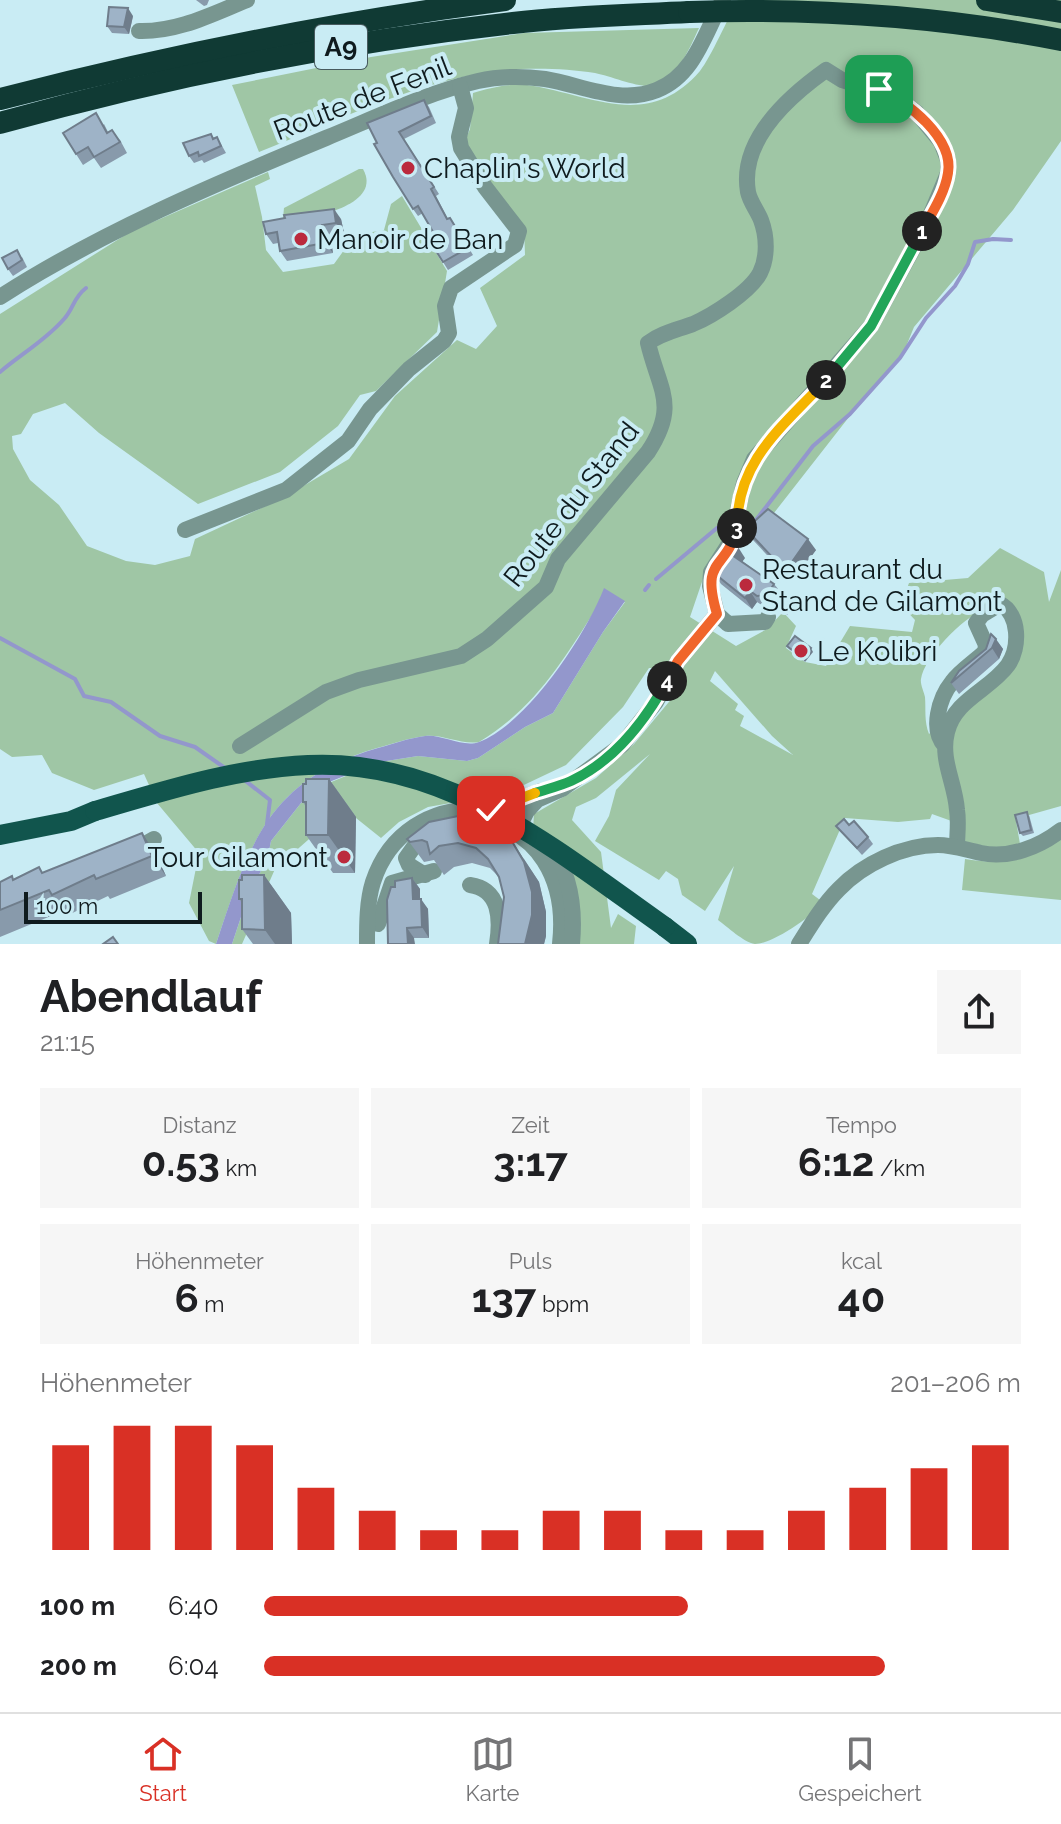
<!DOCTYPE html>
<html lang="de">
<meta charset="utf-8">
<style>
:root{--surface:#fff;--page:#f6f6f6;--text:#202124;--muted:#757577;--line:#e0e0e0;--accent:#d93025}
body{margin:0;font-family:Raleway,sans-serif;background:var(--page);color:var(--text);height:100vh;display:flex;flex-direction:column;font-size:30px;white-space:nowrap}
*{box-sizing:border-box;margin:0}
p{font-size:26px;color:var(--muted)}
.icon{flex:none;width:44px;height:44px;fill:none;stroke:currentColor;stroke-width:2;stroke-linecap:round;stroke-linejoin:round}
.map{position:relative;height:944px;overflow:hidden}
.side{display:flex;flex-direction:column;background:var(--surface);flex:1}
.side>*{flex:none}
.scale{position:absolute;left:24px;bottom:20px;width:178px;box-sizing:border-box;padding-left:8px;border:4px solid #0f1b1e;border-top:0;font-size:22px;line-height:28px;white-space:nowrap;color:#0f1b1e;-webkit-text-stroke:6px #c9ecf4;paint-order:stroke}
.pin{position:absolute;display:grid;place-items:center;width:68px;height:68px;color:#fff;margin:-34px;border-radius:16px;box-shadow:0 4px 12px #0006}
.km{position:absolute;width:40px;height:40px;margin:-20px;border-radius:50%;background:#222;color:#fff;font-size:22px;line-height:40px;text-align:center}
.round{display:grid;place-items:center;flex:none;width:84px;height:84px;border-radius:0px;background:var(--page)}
.head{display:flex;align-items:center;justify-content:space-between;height:136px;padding:0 40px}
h1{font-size:44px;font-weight:700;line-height:60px}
.figures{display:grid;grid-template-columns:repeat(3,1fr);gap:12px;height:136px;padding:8px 40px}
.figures div{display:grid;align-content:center;border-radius:0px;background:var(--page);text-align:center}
.figures b{font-size:40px;font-weight:700}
.figures small{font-size:22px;font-weight:400}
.figures p{font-size:22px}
.chart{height:224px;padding:16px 40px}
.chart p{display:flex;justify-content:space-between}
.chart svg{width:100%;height:144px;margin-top:8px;stroke:var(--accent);stroke-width:6}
ul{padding:0 40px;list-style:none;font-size:26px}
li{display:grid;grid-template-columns:128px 96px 1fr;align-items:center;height:60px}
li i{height:20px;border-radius:10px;background:var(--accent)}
.dock{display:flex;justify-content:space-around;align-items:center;height:112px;border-top:2px solid var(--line);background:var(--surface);font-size:22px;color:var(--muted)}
.dock a{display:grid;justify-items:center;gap:4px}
.dock .current{color:var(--accent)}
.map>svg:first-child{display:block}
.green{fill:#9fc6a5;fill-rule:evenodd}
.water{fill:#9397cc}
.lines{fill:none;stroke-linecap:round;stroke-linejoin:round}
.stream{stroke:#9397cc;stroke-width:4}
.minor{stroke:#789690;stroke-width:16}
.major{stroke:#11554d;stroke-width:20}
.highway{stroke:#103a34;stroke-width:22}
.major-bridge{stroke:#11554d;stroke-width:20}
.highway-bridge{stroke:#103a34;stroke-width:22}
.wall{fill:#889aab}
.shaded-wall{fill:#6f7d8b}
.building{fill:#9eb3c7;stroke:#6f7d8b;stroke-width:2}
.split-1-casing{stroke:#fff;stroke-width:16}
.split-2-casing{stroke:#fff;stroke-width:16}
.split-3-casing{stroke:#fff;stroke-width:16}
.split-4-casing{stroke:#fff;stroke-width:16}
.split-5-casing{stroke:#fff;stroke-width:16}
.split-6-casing{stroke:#fff;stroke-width:16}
.split-1{stroke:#f0652b;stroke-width:10}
.split-2{stroke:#22a559;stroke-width:10}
.split-3{stroke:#f5b400;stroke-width:10}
.split-4{stroke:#f0652b;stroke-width:10}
.split-5{stroke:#22a559;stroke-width:10}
.split-6{stroke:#f5b400;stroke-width:10}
.poi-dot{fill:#bb2a3d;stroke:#c9ecf4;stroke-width:3}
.labels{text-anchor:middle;stroke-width:8;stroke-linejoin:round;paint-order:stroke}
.shield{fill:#c9ecf4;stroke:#475a5e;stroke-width:2}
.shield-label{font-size:26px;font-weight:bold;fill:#0f1b1e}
.street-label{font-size:28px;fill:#0f1b1e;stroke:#c9ecf4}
.poi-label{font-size:28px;fill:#0f1b1e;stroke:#c9ecf4;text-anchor:start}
</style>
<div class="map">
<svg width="1061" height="944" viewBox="0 0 1061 944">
<rect width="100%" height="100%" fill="#c9ecf4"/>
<g class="green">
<path d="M738,0H1061V141L1013,210L914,327L903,354L849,417L763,527H743L704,576L690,617L736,646L767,629L783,612L796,626L786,648L805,662L826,666L850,626L912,632L915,620L901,605L909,583L968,578L1000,548L1044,572L1049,602L1061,570V806L1022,817L1015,815L1021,850L966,849L957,823L932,814L930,819L898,822L845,818L812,894L824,903C812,916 773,944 755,944C743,942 728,927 718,920L734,866L705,911L682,895L678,879L666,871L659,880L595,841L609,816L616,790L650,754L596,798L576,807L572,820L601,852L611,928L618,914L636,926L634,944H579C580,879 577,877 533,830L534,814L596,778L634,744L678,691L681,668H649L623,707L566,765L507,793L428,807L399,822L381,838L356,818H333L275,869L242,944H232L246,902L268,856L271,841L301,803L324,785L380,762L418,756L467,761L478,758L525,727L553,713L603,632L625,602L596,609C562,662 534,709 479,742C461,745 443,734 425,736C409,738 392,744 377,748C267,780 249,846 216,944L209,941L189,903L199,853L157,803L144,774L94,790L52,773L42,755L12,757L0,749V314L130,232L268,172L270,179L255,186L262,217L266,250L283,272L334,264L355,235L384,230L391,204L402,196L447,271L437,332L376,391L360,395L338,426L280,472L198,504L99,433L65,403L33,414L21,434L12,436L13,449L30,480L59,505L87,546L126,561L155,565L190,556L195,539L283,498L349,459L395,396L457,340L476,349L497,326L480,288L525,255L524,226L488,183L464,143L470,129L473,93C489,88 510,83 527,85C591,94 647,132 700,71C711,57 728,18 738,0ZM983,610L1002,611L1013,638L1001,666L929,734C924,721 926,710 925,697C924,692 920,684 921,679C924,657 963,618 983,610ZM715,671L772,736L793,755L740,726L744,716L735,710L738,704L710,681Z"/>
<path d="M699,28C689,49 676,84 648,86C634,86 610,76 595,73C572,69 544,68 521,69C431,73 342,119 259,152L232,85L371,57L524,33Z"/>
<path d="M359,169H363C384,206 307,221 283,218L284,208Z"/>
<path d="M1061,837V900L962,890L965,859C1006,866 1027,857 1061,837Z"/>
</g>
<path class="water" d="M604,588L625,601L603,632L553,713L525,727L478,758L467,761L418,756L380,762L324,784L301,803L271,841L268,856L246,902L232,944H216C249,845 267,780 378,748C393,744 409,738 425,736C442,734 463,748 479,742C527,724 586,635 604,588Z"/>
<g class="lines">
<g class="stream">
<path d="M0,372C21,354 46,340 64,319C74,308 73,298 86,288"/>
<path d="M740,522L756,520L813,446L850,414L900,358L926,318L955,286L968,264L975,242L993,239L1011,240"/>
<path d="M656,579L717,528L732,523"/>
<path d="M645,590L649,585"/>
<path d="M0,638L75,679L84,696L111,702L160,736L195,747L225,768"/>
<path d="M243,779L270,800L267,824"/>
</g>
<g class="minor">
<path d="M139,31C178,32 212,14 247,0"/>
<path d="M0,297C99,233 217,183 326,138C375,118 426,93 478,81C500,76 523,76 545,79C582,85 620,105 657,90C695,75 705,32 723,0"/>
<path d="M185,530L286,490L348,441L370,409L409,369L444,341L449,333L445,306L451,288L515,245L519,231L485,187L461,148L459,137L466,108L460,86"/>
<path d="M240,746L326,692L359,680L461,656L487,639L546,587L558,559L648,452C679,405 659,390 648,343C661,333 677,330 693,324C712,316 750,292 760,273C768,257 767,236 761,220C757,210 750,202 748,192C739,140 788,97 826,70L842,80L893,95L917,113L941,142L948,160V173L928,221L871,326L754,459L744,483L737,514L736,533L711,572L710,586L717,614L728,624L765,622L768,617"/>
<path d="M945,746C930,730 939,698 952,682C960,671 974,662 985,652L986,645L976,623L982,615L1000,604C1020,614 1020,648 1008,665C990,690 955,699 947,732C940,760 955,782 957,810C959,822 957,835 957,847"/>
<path d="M491,810L541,791"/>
<path d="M472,820C540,826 567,882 560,944"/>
<path d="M521,823L527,811L537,800L562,789L622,745L656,702L678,661L717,614"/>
<path d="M423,834L406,858L409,865L425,875"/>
<path d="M550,846C571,874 575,911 572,944"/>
<path d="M131,852L154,839"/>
<path d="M470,885C500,889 501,919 497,944"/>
<path d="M378,924L392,883L434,871"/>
<path d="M367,944C367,924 367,901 373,882C389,833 431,807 482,809"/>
<path d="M799,944C811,925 823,905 839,889C863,864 903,845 938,845C953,845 966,850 981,853C1009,859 1039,847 1061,830"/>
</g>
<g class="major">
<path d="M0,835L71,821L95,811"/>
<path d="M665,927L687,944"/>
</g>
<g class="highway">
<path d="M987,0L1061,12"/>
<path d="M0,99C167,56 335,22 505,0"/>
<path d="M0,123C168,76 340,42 513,23C571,16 630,15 689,12"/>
</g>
<path class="major-bridge" d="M95,811C164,791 235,768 308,765C448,758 557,851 665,927"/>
<path class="highway-bridge" d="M689,12C814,8 938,16 1061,40"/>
</g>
<g class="wall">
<path d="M196,0H209L207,5L204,6Z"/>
<path d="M133,16L129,34L112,33L107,26Z"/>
<path d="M424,100L429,107L436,123L404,139L439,194L436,196L448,219L450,218L455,225L473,255L448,270L443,262L434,241L432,230L423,213L418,216L413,209L377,143Z"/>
<path d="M104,124L108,132L120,140L127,153L101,168L94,158L83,165L76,154Z"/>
<path d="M211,134L214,138L217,137L226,153L204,163L202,160L194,163L189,156Z"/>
<path d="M341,219L344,233L330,236L333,253L287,261L280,251L278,243L273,244L266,234Z"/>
<path d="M22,257L27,267L13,276L8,269Z"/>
<path d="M746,529L816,550L796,577L781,570L753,540Z"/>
<path d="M745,558L742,561L774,584L793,607L787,615L774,606L765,607L757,602L752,609L721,584L714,573Z"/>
<path d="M991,634L1003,649L999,659L959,694L951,683L986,649Z"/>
<path d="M329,779L356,817L355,873H333L306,835V807L303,802L306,784Z"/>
<path d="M1029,815L1034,833L1023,836L1020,833Z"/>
<path d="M429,822L524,859L539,882L546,912V936L544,944H498L504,897L499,877L490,868L472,863L454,867L444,875L434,860L424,862L407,839Z"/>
<path d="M849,825L868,837L873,844L862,855L836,826Z"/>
<path d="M156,854L166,876L110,899L108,896L66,916L63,911L0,937V882L14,879L39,867L43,873Z"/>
<path d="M264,875L291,913L292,944H253L242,929V903L239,899Z"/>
<path d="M412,878L420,889V899L428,909L429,938H414L388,944L395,887Z"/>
</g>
<g class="shaded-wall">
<path d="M128,8L133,16L129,34L124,27Z"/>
<path d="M334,209L341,219L344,233L336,223Z"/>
<path d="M322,225L330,236L333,253L325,243Z"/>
<path d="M808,539L816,550L796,577L789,566Z"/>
<path d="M738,547L745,558L740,565L732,555Z"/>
<path d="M750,591L757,602L752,609L745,598Z"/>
<path d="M786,597L793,607L787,615L780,605Z"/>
<path d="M996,639L1003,649L999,659L992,648Z"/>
<path d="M811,648L813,652L805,662L803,659Z"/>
<path d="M329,779L356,817L355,873L328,835Z"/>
<path d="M142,833L156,854L166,876L152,856Z"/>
<path d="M510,838L539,882L546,912V936L544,944H525Z"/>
<path d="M264,875L291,913L292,944H275L265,930Z"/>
<path d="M412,878L420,889V910L413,899Z"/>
<path d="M421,899L428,909L429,938L422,927Z"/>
<path d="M407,928L414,938L415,944H408Z"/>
</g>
<g class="building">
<path d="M109,7L128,8L124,27L107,26Z"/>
<path d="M424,100L431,116L399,132L434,187L431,189L447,219L450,218L468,248L443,262L431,243L434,241L428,232L432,230L418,206L413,209L393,177L374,144L377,143L367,123Z"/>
<path d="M96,113L107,133L112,130L120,142L94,157L88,147L76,154L63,133Z"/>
<path d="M211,134L213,139L217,137L221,146L199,156L198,152L189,156L183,143Z"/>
<path d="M334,209L336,223L322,225L325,243L280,251L277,232L266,234L263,222L285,218L284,215Z"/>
<path d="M17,250L22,260L8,269L2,258Z"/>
<path d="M768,509L808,539L789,566L774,559L746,529Z"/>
<path d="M730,542L738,547L732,555L774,584L772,587L786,597L780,605L766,595L757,596L750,591L745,598L714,573L715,565Z"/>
<path d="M991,634L996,639L992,648L951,683L959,671L986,649Z"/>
<path d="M795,636L811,648L803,659L787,646Z"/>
<path d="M306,779H329L328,835H306V802H303V784H306Z"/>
<path d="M1027,812L1031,830L1020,833L1015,815Z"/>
<path d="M463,815L489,823L510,838L524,862L532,892V915L525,944H498L504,897L499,877L488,859L476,848L458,843L439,846L430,854L427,842L422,840L410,842L407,839L429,822Z"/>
<path d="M844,819L849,825L854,821L868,837L857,848L836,826Z"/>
<path d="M142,833L152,856L96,879L94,875L52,895L49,890L0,910V882L12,876L13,880L39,867L42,873Z"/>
<path d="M242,875H264L265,930L242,929V899H239V880H242Z"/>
<path d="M412,878L413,899H421L422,927L407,928L408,944H388L387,900L391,887H395V881Z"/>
<path d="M113,937L118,944H103Z"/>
</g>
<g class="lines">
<defs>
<path id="split-1" d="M879,89C907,101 954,138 948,173C945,193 932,213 922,231"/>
<path id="split-2" d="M826,380L871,326L922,231"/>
<path id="split-3" d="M737,528C737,459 784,426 826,380"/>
<path id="split-4" d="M667,681L678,661L717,614C700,556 726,572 737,528"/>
<path id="split-5" d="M535,793C547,789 560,786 571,781C614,761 645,721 667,681"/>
<path id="split-6" d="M491,810L535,793"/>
</defs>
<use href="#split-1" class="split-1-casing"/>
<use href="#split-2" class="split-2-casing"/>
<use href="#split-3" class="split-3-casing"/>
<use href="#split-4" class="split-4-casing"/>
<use href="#split-5" class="split-5-casing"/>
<use href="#split-6" class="split-6-casing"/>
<use href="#split-1" class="split-1"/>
<use href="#split-2" class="split-2"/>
<use href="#split-3" class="split-3"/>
<use href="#split-4" class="split-4"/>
<use href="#split-5" class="split-5"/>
<use href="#split-6" class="split-6"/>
</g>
<g class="poi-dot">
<circle cx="408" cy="168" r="8"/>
<circle cx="301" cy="239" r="8"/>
<circle cx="746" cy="585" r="8"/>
<circle cx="801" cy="651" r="8"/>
<circle cx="344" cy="857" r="8"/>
</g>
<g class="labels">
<rect class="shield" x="315" y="25" width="52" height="44" rx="6"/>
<g class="shield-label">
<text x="341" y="56">A9</text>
</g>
<g class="street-label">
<text transform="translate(362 98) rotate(-21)" y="10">Route de Fenil</text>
<text transform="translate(571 504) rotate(-52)" y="10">Route du Stand</text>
</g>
<g class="poi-label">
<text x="424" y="178">Chaplin's World</text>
<text x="317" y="249">Manoir de Ban</text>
<text x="762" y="579">Restaurant du<tspan x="762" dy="32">Stand de Gilamont</tspan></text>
<text x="817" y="661">Le Kolibri</text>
<text x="328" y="867" text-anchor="end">Tour Gilamont</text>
</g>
</g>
</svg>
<div class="scale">100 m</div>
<div class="pin" style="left:879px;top:89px;background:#1e9e55"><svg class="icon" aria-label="arrive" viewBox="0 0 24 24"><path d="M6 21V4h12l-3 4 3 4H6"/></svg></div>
<div class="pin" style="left:491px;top:810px;background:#d93025"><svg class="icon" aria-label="check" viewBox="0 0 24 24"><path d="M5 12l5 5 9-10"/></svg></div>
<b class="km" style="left:922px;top:231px">1</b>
<b class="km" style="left:826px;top:380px">2</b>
<b class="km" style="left:737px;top:528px">3</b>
<b class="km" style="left:667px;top:681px">4</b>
</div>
<section class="side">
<div class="head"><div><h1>Abendlauf</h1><p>21:15</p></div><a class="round"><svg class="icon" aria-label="share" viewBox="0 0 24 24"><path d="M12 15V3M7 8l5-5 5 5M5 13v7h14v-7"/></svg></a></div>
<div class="figures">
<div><p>Distanz</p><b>0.53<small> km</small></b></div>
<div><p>Zeit</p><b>3:17</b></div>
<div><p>Tempo</p><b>6:12<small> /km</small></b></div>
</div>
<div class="figures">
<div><p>Höhenmeter</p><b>6<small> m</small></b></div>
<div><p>Puls</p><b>137<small> bpm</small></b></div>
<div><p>kcal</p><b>40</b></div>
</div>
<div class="chart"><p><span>Höhenmeter</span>201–206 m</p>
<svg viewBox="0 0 160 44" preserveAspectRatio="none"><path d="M5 44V12M15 44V6M25 44V6M35 44V12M45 44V25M55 44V32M65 44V38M75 44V38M85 44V32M95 44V32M105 44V38M115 44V38M125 44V32M135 44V25M145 44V19M155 44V12"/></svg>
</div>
<ul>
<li><b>100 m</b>6:40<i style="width:56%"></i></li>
<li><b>200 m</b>6:04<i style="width:82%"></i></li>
</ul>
</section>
<nav class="dock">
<a class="current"><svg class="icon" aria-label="home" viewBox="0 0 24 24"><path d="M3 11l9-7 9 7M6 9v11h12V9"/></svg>Start</a>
<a><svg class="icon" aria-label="map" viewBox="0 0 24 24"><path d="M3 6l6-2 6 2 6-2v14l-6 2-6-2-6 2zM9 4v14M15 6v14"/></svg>Karte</a>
<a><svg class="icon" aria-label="saved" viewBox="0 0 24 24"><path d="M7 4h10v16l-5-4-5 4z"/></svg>Gespeichert</a>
</nav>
